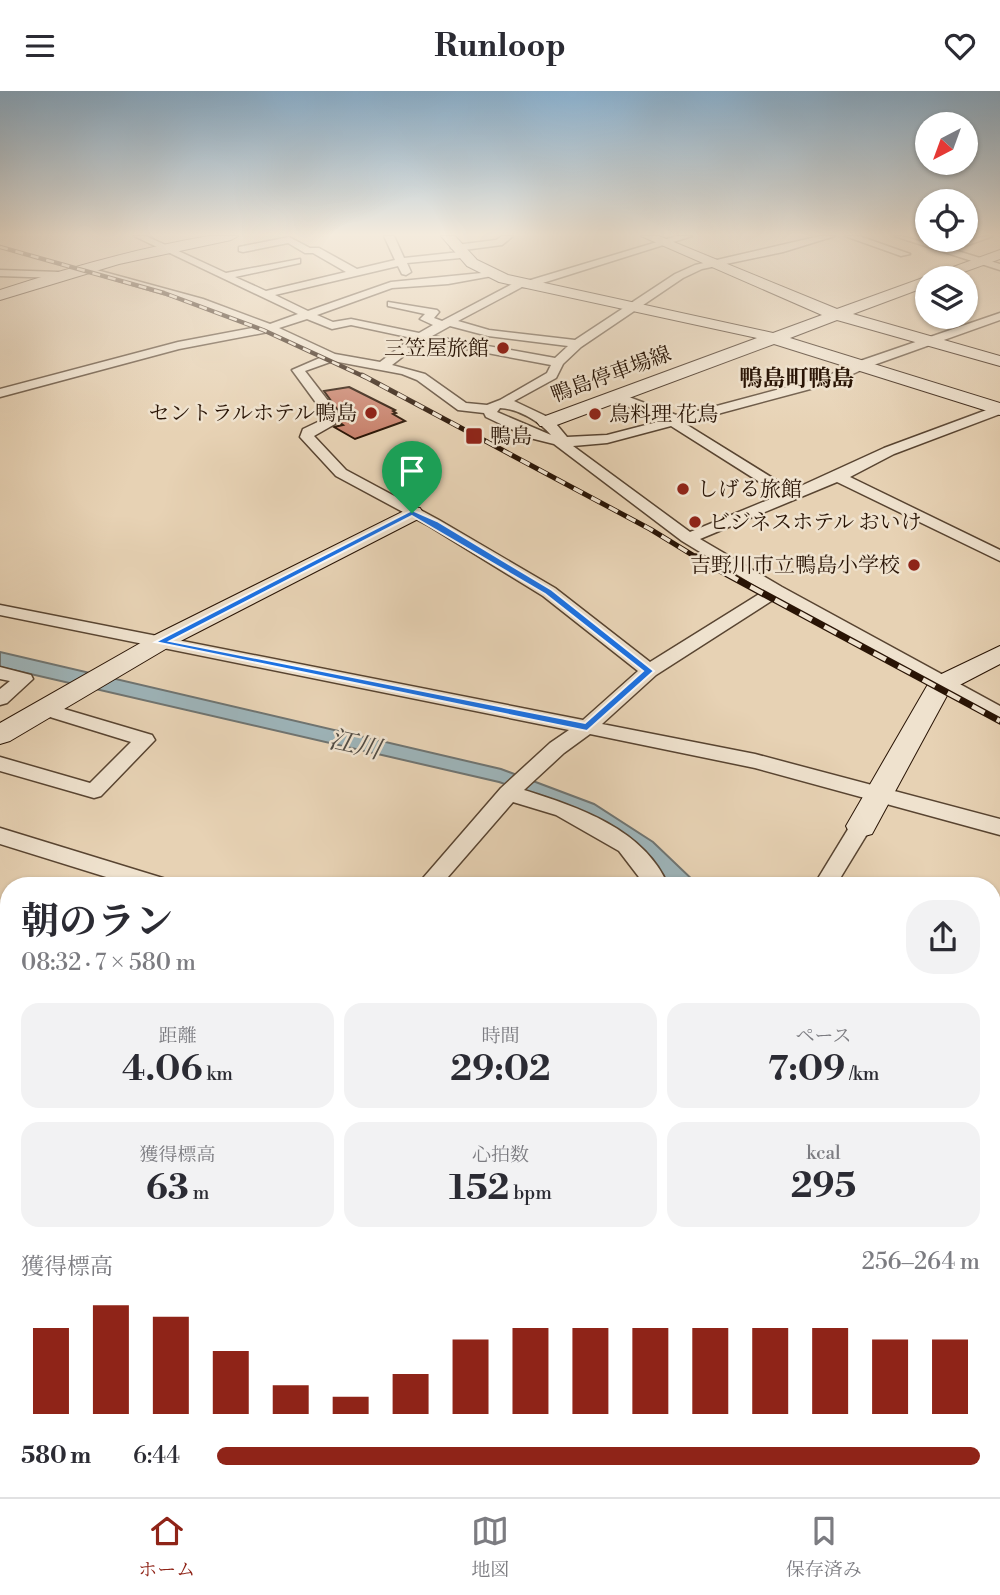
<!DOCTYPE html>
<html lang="ja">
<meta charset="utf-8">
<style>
:root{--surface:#fff;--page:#f2f2f3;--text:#2b2b33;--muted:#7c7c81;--line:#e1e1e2;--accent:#8f2418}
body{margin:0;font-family:"Libre Bodoni","Noto Serif JP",serif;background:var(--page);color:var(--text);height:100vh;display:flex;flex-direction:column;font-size:26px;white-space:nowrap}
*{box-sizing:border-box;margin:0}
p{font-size:23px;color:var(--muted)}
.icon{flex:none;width:38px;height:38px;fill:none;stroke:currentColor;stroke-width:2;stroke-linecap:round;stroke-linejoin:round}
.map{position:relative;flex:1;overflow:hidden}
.details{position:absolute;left:0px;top:786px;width:1001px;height:621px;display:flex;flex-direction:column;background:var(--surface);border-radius:28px 28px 0 0;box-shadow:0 2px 5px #0004}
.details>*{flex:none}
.needle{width:46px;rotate:221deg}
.buttons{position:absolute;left:915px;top:21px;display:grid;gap:14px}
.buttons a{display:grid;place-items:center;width:63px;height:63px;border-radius:50%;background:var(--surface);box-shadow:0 2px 5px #0004;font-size:35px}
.pin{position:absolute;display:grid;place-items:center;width:60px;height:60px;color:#fff;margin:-72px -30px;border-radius:50% 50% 50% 0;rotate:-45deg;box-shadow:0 0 7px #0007}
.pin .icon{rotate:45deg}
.round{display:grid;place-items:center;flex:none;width:74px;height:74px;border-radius:28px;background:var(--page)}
.head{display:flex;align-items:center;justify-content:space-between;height:119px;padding:0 21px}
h1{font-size:38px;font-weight:700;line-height:52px}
.metrics{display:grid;grid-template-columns:repeat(3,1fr);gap:10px;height:119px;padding:7px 21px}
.metrics div{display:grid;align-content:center;border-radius:18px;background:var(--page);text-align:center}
.metrics b{font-size:35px;font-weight:700}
.metrics small{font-size:19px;font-weight:400}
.metrics p{font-size:19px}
.chart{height:196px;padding:14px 21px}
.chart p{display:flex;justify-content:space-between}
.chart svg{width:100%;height:126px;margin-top:7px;stroke:var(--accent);stroke-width:6}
ul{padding:0 21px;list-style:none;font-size:23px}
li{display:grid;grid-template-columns:112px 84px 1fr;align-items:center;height:52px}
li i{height:18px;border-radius:9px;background:var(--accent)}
header{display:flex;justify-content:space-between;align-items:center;height:91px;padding:0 21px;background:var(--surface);font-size:32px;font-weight:700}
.tab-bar{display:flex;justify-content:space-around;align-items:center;height:98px;border-top:2px solid var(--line);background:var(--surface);font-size:19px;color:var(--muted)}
.tab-bar a{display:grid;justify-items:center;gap:4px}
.tab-bar .on{color:var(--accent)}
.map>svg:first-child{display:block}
.green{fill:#afbd91;stroke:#6c684b;stroke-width:2}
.water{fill:#9db4b9;stroke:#6f7471;stroke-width:2}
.building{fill:#ca846f;stroke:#291405;stroke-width:2}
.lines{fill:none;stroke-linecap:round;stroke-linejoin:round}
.street-casing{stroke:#584431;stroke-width:3}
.secondary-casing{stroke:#291405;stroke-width:2}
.street{fill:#efe2ce;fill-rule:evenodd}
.secondary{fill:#efe2ce;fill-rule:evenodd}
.rail-far2-casing{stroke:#291405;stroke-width:4.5}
.rail-far1-casing{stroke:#291405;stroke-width:5}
.rail-casing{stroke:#291405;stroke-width:7}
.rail-far2{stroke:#efe2ce;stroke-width:2.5;stroke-dasharray:8;stroke-linecap:butt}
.rail-far1{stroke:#efe2ce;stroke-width:3.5;stroke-dasharray:10;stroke-linecap:butt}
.rail{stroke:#efe2ce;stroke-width:4.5;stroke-dasharray:14;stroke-linecap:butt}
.route{fill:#1a73e8;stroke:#fff;stroke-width:2;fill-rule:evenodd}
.poi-dot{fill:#8f2418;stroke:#efe2ce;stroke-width:2.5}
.labels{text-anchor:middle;stroke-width:5;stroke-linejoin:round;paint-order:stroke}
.far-poi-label{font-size:21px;fill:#291405;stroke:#efe2ce;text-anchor:start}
.far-street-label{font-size:21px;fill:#291405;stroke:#efe2ce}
.far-quarter-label{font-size:23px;font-weight:bold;fill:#291405;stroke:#efe2ce}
.water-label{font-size:26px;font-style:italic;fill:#524c44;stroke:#efe2ce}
</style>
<header><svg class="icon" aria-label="menu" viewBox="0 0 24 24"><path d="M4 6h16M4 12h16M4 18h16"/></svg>Runloop<svg class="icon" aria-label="heart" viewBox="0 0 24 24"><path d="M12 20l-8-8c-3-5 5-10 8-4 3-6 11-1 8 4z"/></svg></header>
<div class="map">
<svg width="1000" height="1406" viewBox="0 0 1000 1406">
<rect width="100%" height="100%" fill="#e7d2b4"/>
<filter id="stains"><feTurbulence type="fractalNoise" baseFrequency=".00286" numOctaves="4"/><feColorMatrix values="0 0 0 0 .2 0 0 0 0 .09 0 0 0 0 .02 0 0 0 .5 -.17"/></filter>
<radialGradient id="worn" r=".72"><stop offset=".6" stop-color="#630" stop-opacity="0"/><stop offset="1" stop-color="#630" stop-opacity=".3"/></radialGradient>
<path class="green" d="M992,937L1000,942V1053L992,1047Z"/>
<g class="water">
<path d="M0,561L501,678L594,713L653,751L698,794H667L626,747L577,718L499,691L0,576Z"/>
<path d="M992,1047L1000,1053V1192L992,1188Z"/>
</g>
<path class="building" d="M349,296L395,319L393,320L396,322L393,323L405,330L355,348L334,336L343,334L339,331L341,324L346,323L337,318L324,300Z"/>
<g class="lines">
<defs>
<g id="street">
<path d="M134,145H146L226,182L300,168V172L235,186L266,200L346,181L313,162H305L288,152L243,161L239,160V156L289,146L310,157H319L357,178L395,169L384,145H394L404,167L460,161L465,164L460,167L407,172L411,181L406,184L402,183L398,175L275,204L308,220L391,191L492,181V185L448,193L392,197L317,224L333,231L351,228L419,242L433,234L420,228L425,223L388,215V211L437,219L439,221L434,227L442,230L516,191H524L677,145H692L530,196H522L458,230L489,239L575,249L675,183L695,174L820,145H835L783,161L702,178L683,187L581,256L563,273L556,287L514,310L552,328L567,346L607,344L665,329L611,309V303H621L679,325L825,286L860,270L1000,222V229L868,276L833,292L684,332L792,399L884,357L1000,314V323L894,363L850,386L1000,459V470L837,391L700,448L782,496L1000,615V629L776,507L656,584L602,633L755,663L1000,728V744L755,677L590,643L564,662L524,699C578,716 644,738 668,794H645L619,760L556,724L513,711L441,794H417L501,697L550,652L569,639L0,524V514L583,629L638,580L543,505L429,435L336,385L300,346L303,338L324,328L325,324L292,279L322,266L268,241L179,258L0,306V298L178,251L257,236L195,212L82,179V175L203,208L270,233L298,223ZM307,228L332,238L351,234L412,247L380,271L335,263L279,237ZM450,235L488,245L568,255L555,267L432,245ZM423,250L551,274L547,282L500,309L487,314L466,312L425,283L392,274ZM333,270L402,283L417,289L458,319L484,322L486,326L530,347L554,353L682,450L764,500L650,571L555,497L439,429L346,379L314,345L335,333L339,324L305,280ZM500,317C519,318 539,330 551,344L497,321ZM671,335L780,404L690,441L573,355L607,352Z"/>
<path d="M502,145H513L502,154L456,160L451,157L456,154L496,149Z"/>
<path d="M845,145H859L910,163L901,165Z"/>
<path d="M894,145C911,144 927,156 943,155C960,155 975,145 993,145L954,159L1000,173V179Z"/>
<path d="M0,179L59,181L64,184L59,187L0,185Z"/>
<path d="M0,576L31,584L33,588L7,612L0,614V598L10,590L0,588Z"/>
<path d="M44,612L152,644L155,649L101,705L94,707L0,680V666L90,692L131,651L37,622L34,618L37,614Z"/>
<path d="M861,727L869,730L872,735L836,794H814L853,730Z"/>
<path d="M0,737L166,788L169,794H132L0,753Z"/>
<path d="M992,926L1000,929V952L992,949Z"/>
<path d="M0,1066L9,1070V1099L0,1095Z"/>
<path d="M992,1189L1000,1193V1225L992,1221Z"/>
<path d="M460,1398H495L492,1406H456Z"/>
<path d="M528,1398H569L573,1406H531Z"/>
<path d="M761,1398H801L798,1406H757Z"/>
<path d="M928,1398H975L979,1406H931Z"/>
</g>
<g id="secondary">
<path d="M209,145H238L231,149L119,173L0,209V199C68,177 138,157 209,145Z"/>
<path d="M441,145H455L477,169L508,184L773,242L822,224L641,145H659L837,218L1000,159V168L947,187H928V195L853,223L1000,265V275L837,229L790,247L1000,312V324L774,253L554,335H540L537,331L540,327L757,247L499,191L467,175Z"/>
<path d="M412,416L420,417L423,422L420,427L169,556L10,650L0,653V632L151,546Z"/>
<path d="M1000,555V573L950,599L872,743L861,746L850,743L846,735L931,588Z"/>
</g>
</defs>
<use href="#street" class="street-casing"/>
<use href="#secondary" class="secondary-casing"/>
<use href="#street" class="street"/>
<use href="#secondary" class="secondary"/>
<defs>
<path id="rail-far2" d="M0,156L164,202L263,239L365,286"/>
<path id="rail-far1" d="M362,284L650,438L699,468"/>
<g id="rail">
<path d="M696,466L707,473"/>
<path d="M701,469L1000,630"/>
</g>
</defs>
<use href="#rail-far2" class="rail-far2-casing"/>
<use href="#rail-far1" class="rail-far1-casing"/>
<use href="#rail" class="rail-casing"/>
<use href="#rail-far2" class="rail-far2"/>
<use href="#rail-far1" class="rail-far1"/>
<use href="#rail" class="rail"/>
</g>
<linearGradient id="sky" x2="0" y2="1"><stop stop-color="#8ab4d5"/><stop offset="0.42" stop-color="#f4ebdd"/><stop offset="1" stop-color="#f4ebdd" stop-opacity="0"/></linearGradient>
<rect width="1000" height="342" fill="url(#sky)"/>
<path class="route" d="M412,419L437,430L552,499L654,580L587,640L155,551ZM412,425L545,503L643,580L585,632L170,550Z"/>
<g class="poi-dot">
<circle cx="503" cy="257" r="7"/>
<circle cx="371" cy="322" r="7"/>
<circle cx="595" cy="323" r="7"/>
<rect x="465" y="336" width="18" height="18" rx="3.5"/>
<circle cx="683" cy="398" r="7"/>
<circle cx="695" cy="431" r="7"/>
<circle cx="914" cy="474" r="7"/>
</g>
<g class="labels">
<g class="far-poi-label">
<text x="489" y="264" text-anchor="end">三笠屋旅館</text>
<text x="357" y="329" text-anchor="end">セントラルホテル鴨島</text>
<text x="609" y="330">鳥料理 花鳥</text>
<text x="490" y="352">鴨島</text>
<text x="697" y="405">しげる旅館</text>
<text x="709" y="438">ビジネスホテル おいけ</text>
<text x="900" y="481" text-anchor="end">吉野川市立鴨島小学校</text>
</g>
<g class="far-street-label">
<text transform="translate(611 283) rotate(-20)" y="7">鴨島停車場線</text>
</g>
<g class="far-quarter-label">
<text x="797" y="295">鴨島町鴨島</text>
</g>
<g class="water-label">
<text transform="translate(355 653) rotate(13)" y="9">江川</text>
</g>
</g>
<rect width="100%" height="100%" filter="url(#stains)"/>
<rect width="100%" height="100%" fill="url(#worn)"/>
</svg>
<div class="buttons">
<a><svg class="needle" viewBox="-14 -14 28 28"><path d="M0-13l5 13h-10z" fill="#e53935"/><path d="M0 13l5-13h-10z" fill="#7c7c81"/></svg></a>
<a><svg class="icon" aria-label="locate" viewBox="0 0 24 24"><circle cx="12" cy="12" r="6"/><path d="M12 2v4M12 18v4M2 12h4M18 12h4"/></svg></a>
<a><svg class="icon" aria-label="layers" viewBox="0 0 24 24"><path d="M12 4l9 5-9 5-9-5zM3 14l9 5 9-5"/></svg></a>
</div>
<div class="pin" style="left:412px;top:422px;background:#1e9e55"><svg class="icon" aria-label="arrive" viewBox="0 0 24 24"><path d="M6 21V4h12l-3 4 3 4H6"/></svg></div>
<section class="details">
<div class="head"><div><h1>朝のラン</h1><p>08:32 · 7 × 580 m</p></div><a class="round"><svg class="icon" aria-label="share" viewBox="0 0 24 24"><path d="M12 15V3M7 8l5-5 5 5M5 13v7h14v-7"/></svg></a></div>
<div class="metrics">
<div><p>距離</p><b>4.06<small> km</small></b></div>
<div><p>時間</p><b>29:02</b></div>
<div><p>ペース</p><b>7:09<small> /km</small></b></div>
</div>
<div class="metrics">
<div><p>獲得標高</p><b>63<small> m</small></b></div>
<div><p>心拍数</p><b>152<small> bpm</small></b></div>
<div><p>kcal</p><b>295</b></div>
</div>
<div class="chart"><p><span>獲得標高</span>256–264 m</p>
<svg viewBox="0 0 160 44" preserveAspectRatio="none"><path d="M5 44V14M15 44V6M25 44V10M35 44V22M45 44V34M55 44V38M65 44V30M75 44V18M85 44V14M95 44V14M105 44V14M115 44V14M125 44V14M135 44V14M145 44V18M155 44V18"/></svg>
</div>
<ul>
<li><b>580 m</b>6:44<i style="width:100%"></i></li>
</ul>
</section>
</div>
<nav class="tab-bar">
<a class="on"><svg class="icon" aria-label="home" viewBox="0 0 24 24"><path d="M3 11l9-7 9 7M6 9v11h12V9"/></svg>ホーム</a>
<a><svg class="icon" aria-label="map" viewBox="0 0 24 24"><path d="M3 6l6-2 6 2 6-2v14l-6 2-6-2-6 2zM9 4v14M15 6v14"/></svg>地図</a>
<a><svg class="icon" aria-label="saved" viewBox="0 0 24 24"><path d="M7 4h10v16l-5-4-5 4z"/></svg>保存済み</a>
</nav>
